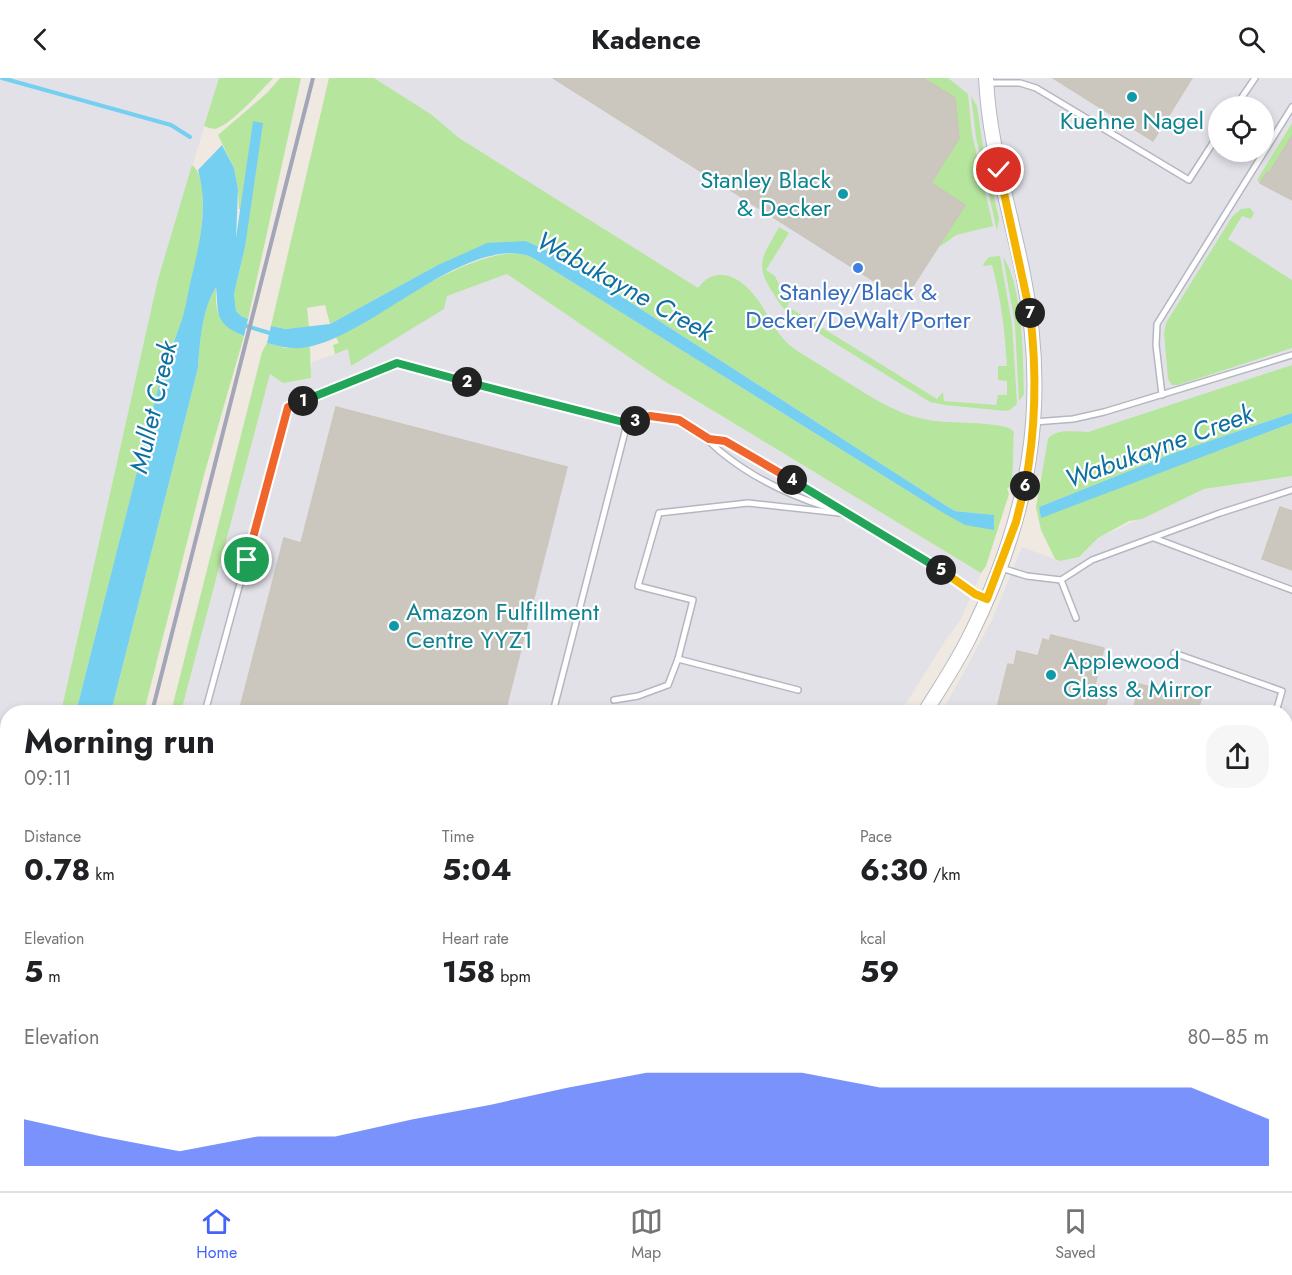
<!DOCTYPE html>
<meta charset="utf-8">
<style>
:root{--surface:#fff;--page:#f6f6f6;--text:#202124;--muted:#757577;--line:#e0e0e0;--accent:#4264fb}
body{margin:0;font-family:Jost,sans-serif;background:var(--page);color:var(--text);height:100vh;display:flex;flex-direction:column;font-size:22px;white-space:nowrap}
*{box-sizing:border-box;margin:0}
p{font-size:20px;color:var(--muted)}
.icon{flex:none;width:33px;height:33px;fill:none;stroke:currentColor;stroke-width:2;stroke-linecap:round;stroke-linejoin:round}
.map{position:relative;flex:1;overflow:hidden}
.details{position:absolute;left:0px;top:627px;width:1293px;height:486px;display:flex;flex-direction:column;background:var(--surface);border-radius:24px 24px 0 0;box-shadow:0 3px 9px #0003}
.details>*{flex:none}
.controls{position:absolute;left:1208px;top:18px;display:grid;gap:12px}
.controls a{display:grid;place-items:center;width:66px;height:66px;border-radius:50%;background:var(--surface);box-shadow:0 3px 9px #0003;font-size:30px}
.pin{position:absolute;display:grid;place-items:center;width:51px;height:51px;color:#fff;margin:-26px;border:3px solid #fff;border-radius:50%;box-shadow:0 2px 6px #0007}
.km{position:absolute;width:30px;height:30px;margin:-15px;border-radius:50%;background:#222;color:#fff;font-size:16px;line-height:30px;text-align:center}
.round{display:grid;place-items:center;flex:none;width:63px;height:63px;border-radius:24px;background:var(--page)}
.summary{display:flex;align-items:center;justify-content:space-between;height:102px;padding:0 24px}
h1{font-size:33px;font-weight:700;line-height:45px}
.metrics{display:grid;grid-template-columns:repeat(3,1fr);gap:9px;height:102px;padding:6px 24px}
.metrics div{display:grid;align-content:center}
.metrics b{font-size:30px;font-weight:700}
.metrics small{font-size:16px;font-weight:400}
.metrics p{font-size:16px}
.chart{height:168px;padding:12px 24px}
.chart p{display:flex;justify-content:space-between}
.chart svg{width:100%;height:108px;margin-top:6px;fill:var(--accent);opacity:.7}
header{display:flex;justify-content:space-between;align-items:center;height:78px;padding:0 24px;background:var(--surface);font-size:27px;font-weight:700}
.tab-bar{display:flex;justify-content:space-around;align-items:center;height:84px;border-top:2px solid var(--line);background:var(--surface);font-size:16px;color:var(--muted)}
.tab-bar a{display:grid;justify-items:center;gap:3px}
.tab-bar .on{color:var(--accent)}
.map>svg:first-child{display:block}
.industrial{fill:#e3e1e8;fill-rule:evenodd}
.green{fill:#b6e59e}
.water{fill:#75cff0}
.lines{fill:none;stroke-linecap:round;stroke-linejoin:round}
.stream{stroke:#75cff0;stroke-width:4}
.building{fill:#cbc7bf;stroke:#cbc5ba;stroke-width:1.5}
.lane-casing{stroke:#b4b7c1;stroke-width:8}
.street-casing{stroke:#b4b7c1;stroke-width:14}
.secondary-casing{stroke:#b4b7c1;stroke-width:16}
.primary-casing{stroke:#c9c9c9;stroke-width:18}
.path{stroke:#c9c9c9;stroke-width:2;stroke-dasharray:4.5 3;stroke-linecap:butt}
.lane{stroke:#fff;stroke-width:5}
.street{stroke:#fff;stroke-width:10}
.secondary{stroke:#fff;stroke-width:14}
.primary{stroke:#f2d163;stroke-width:15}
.rail{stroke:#a3a6b8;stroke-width:4}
.split-1-casing{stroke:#fff;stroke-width:12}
.split-2-casing{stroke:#fff;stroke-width:12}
.split-3-casing{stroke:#fff;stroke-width:12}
.split-4-casing{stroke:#fff;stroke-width:12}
.split-5-casing{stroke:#fff;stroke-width:12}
.split-6-casing{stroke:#fff;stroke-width:12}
.split-7-casing{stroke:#fff;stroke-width:12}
.split-8-casing{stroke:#fff;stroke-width:12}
.split-1{stroke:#f0652b;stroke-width:8}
.split-2{stroke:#22a559;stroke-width:8}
.split-3{stroke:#22a559;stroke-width:8}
.split-4{stroke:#f0652b;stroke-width:8}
.split-5{stroke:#22a559;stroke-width:8}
.split-6{stroke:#f5b400;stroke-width:8}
.split-7{stroke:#f5b400;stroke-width:8}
.split-8{stroke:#f5b400;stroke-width:8}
.culture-dot{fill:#0f9aa8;stroke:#fff;stroke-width:2}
.shop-dot{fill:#3f7fe0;stroke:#fff;stroke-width:2}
.labels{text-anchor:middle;stroke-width:4.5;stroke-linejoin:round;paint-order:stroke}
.culture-label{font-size:24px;fill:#0d838f;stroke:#fff;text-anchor:start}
.shop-label{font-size:24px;fill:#366cbe;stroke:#fff}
.water-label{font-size:26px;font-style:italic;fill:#0d6fa3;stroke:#fff}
</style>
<header><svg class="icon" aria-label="back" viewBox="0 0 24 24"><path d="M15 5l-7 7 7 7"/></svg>Kadence<svg class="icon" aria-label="search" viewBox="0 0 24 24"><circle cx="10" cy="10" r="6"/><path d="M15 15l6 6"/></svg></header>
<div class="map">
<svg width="1292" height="1113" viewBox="0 0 1292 1113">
<rect width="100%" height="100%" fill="#efe9e1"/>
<g class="industrial">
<path d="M0,0H219L158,201L61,634H8V873L0,907Z"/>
<path d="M343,0H1292V306L1007,410ZM1218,28H1263V74H1218Z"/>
<path d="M507,196L664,303L981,495L961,541L945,563L901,634H181L270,295L310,300L312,284L349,271L351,287L447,218Z"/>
<path d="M1292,398V807L1286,806V634H942L991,544L1022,469L1060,483L1079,479L1098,460L1204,411Z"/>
<path d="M60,1106H516L514,1113H58Z"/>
</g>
<g class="green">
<path d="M219,0H273C261,13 233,44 218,50C213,52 209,50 204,48Z"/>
<path d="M280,0H301L248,241L241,238L236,233L234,216L245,169L253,44L241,131H239L238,111L234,90L218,57L267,15Z"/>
<path d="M329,0H374L432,37L459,60L698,210C715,187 738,197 754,217C768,234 774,255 792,269C804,278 818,285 831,294C861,312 894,337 929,342C951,346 993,343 1011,351L1014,354C1012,372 1015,392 1010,409L1007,410L1009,416L986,488L981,495L664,303L507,196L447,218L444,231L351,288L348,271L335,276L333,267L339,265L336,259C381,235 472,170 520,176C528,177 538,183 545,187L940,433L994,437L955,433L945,427L557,177L526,163L436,188L330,246L325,227L307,230L309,249L286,251L271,248Z"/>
<path d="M923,0H948L968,16L972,56L993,148L956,157L941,168L939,167L965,127L931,105L959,60L955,20Z"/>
<path d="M971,18L977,28L984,76L999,141L997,153L976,59Z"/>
<path d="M1292,45V58L1269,95L1267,94L1260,105L1257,102Z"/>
<path d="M192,87C218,107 190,219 180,248C177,258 171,267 167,277L76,634H61L158,201Z"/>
<path d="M1250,130L1254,135L1251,141L1242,138L1228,161L1292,202V270L1178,307H1172L1168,301L1164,255L1166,245L1232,139L1241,131Z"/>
<path d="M779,149L789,155L766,192L775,198L781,211L792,219L787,228L937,321L943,314L944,323L996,327L998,317H1007V303L998,302V288H1007C1005,254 1001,220 992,187L984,188L983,186L989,179L1000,178L1012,246L1017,326L1010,332L1006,333L945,327L930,324L791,238C783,231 778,223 773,215C753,185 764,177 779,149Z"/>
<path d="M1003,179C1023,207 1023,281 1024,316L1019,323L1015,246Z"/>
<path d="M216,209C216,212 216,217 216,222C216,241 228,251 244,258L204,397L144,634H111L198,290C200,263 202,232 216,209Z"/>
<path d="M267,265L285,270L310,269L311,300L283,305L270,296L181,634H171L262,274Z"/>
<path d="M1292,287V335L1174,375L1039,429L1041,439L1292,345V398L1204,411L1142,441L1129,443L1098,460L1079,479L1060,483L1055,481L1041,452L1036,429L1048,361C1055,350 1076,354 1088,354Z"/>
<path d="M7,873V938L0,937V907Z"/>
</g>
<g class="water">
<path d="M253,43L263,45L245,169L234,216L236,233L241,238L248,241L244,258C213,245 219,235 216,209C202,232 200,263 198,290L111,634H76L161,299C166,281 174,265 180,247C185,234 187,220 190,206C199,168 209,130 198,92L222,67L234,90L238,111L236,160Z"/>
<path d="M526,163L557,177L945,427L955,433L994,437V452L965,447L940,433L545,187C538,183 529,177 520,176C456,167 372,256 308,269C294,272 281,269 267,265L271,248L286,251L330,246L436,188L487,165Z"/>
<path d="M1292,335V345L1041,440L1039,429L1174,375Z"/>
</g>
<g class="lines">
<g class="stream">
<path d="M2,0L171,47L190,59"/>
<path d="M243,247L273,256"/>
<path d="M0,1003L1,999"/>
</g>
</g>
<g class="building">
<path d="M553,0H923L955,20L959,60L931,105L965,127L904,222Z"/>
<path d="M1053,0H1192L1153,63Z"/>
<path d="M1292,58V122L1260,105L1267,94L1269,95Z"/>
<path d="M336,329L567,389L505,634H239L284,460L301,465Z"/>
<path d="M1280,429L1292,433V492L1262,481Z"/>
<path d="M1051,557L1104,570L1095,607L1110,611L1104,634H996L1008,586L1014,587L1017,573L1038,578L1043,561L1049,563Z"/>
<path d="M1139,606L1201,621L1198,634H1133Z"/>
</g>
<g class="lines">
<defs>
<g id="lane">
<path d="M988,5H1020L1036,10L1189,102L1218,57"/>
<path d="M1236,28L1255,0"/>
<path d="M1162,317L1156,267L1157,246L1292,29"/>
<path d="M1034,344L1073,341L1104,334L1292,277"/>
<path d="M627,346C645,340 658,337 677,342C694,347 708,363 721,374C754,401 795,420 836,432"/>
<path d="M709,361L725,363L933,487L975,516L985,521"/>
<path d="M1154,460L1292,512"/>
<path d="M1001,490L1027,498L1061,502L1092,482L1220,435L1292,412"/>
<path d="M1061,502L1076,540"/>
<path d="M1174,575L1282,613L1276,634"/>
<path d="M678,581L798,612"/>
<path d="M614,622L638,618L668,607L678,581L693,522L638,508L659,435L748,425L849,436"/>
<path d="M205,634L288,329L397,285L627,346L553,634"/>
<path d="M1286,777L1292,779"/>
<path d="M1286,859L1292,861"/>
<path d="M1286,949L1292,945"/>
<path d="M1286,1086L1289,1087"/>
<path d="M309,1106L331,1113"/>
<path d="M623,1106L648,1113"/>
<path d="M97,1113L99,1106"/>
</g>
<path id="street" d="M1286,825L1292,827"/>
<g id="secondary">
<path d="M925,634C940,610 956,586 969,560C1029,440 1050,329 1023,196C1010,131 989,67 986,0"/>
<path d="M737,1106L743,1113"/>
<path d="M758,1113L760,1106"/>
<path d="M784,1113L786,1106"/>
<path d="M818,1113L852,1106"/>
</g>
<g id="primary">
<path d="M0,953L8,954"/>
<path d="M0,974L8,975"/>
<path d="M864,1106L912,1113"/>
<path d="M1067,1106L1113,1113"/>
</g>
</defs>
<use href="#lane" class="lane-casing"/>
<use href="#street" class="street-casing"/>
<use href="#secondary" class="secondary-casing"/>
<use href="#primary" class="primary-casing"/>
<path class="path" d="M798,1113L800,1108"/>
<use href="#lane" class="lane"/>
<use href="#street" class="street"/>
<use href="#secondary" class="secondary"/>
<use href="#primary" class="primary"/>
<g class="rail">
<path d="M152,634L313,0"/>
<path d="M39,1113L40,1106"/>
</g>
</g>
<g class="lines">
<defs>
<path id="split-1" d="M247,482L288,329L303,323"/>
<path id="split-2" d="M303,323L397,285L467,304"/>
<path id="split-3" d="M467,304L627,345L635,343"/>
<path id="split-4" d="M635,343L650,338L679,342L709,361L725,363L792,402"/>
<path id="split-5" d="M792,402L941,492"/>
<path id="split-6" d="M941,492L975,516L987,521L1016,444L1025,408"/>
<path id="split-7" d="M1025,408C1036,351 1037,293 1030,235"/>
<path id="split-8" d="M999,92L1030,235"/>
</defs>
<use href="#split-1" class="split-1-casing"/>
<use href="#split-2" class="split-2-casing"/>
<use href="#split-3" class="split-3-casing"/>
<use href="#split-4" class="split-4-casing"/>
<use href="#split-5" class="split-5-casing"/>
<use href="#split-6" class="split-6-casing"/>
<use href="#split-7" class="split-7-casing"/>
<use href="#split-8" class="split-8-casing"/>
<use href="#split-1" class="split-1"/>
<use href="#split-2" class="split-2"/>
<use href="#split-3" class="split-3"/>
<use href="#split-4" class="split-4"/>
<use href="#split-5" class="split-5"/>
<use href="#split-6" class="split-6"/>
<use href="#split-7" class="split-7"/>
<use href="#split-8" class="split-8"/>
</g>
<g class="culture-dot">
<circle cx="1132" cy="19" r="6"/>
<circle cx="843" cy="116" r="6"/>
<circle cx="394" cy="548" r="6"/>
<circle cx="1051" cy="597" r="6"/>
</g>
<circle class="shop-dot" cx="858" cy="190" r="6"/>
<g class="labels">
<g class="culture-label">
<text x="1132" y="51" text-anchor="middle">Kuehne Nagel</text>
<text x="831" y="110" text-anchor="end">Stanley Black<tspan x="831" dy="28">&amp; Decker</tspan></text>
<text x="406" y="542">Amazon Fulfillment<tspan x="406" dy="28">Centre YYZ1</tspan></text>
<text x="1063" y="591">Applewood<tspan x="1063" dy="28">Glass &amp; Mirror</tspan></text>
</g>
<g class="shop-label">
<text x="858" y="222">Stanley/Black &amp;<tspan x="858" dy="28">Decker/DeWalt/Porter</tspan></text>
</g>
<g class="water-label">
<text transform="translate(625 208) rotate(29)" y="9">Wabukayne Creek</text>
<text transform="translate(153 329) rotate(-77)" y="9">Mullet Creek</text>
<text transform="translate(1159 368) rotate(-20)" y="9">Wabukayne Creek</text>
</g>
</g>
</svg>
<div class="controls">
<a><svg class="icon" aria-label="locate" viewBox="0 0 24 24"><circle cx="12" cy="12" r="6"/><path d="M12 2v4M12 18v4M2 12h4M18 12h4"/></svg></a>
</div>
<div class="pin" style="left:247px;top:482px;background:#1e9e55"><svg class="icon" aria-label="arrive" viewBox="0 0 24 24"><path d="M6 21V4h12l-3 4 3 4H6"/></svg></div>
<div class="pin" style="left:999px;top:92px;background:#d93025"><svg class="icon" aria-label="check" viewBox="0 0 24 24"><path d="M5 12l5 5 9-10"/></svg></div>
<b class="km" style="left:303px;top:323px">1</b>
<b class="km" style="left:467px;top:304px">2</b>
<b class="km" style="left:635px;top:343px">3</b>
<b class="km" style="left:792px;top:402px">4</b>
<b class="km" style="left:941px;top:492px">5</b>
<b class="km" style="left:1025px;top:408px">6</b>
<b class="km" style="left:1030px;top:235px">7</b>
<section class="details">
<div class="summary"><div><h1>Morning run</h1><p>09:11</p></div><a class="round"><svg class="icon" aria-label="share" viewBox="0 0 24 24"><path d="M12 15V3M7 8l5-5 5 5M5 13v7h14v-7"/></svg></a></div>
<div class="metrics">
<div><p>Distance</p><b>0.78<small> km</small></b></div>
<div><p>Time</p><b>5:04</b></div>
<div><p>Pace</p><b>6:30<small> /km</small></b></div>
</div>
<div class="metrics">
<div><p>Elevation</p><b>5<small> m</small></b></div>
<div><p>Heart rate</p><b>158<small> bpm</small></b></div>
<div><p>kcal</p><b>59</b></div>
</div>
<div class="chart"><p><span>Elevation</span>80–85 m</p>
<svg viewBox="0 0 160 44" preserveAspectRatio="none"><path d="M0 44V25L10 32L20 38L30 32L40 32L50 25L60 19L70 12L80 6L90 6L100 6L110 12L120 12L130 12L140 12L150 12L160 25V44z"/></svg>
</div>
</section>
</div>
<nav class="tab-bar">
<a class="on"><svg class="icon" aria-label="home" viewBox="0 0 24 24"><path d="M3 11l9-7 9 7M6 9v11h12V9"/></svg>Home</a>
<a><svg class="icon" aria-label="map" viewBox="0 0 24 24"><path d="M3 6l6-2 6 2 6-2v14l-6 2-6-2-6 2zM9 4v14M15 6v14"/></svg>Map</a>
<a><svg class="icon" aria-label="saved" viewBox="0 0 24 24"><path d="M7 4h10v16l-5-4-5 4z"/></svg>Saved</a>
</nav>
